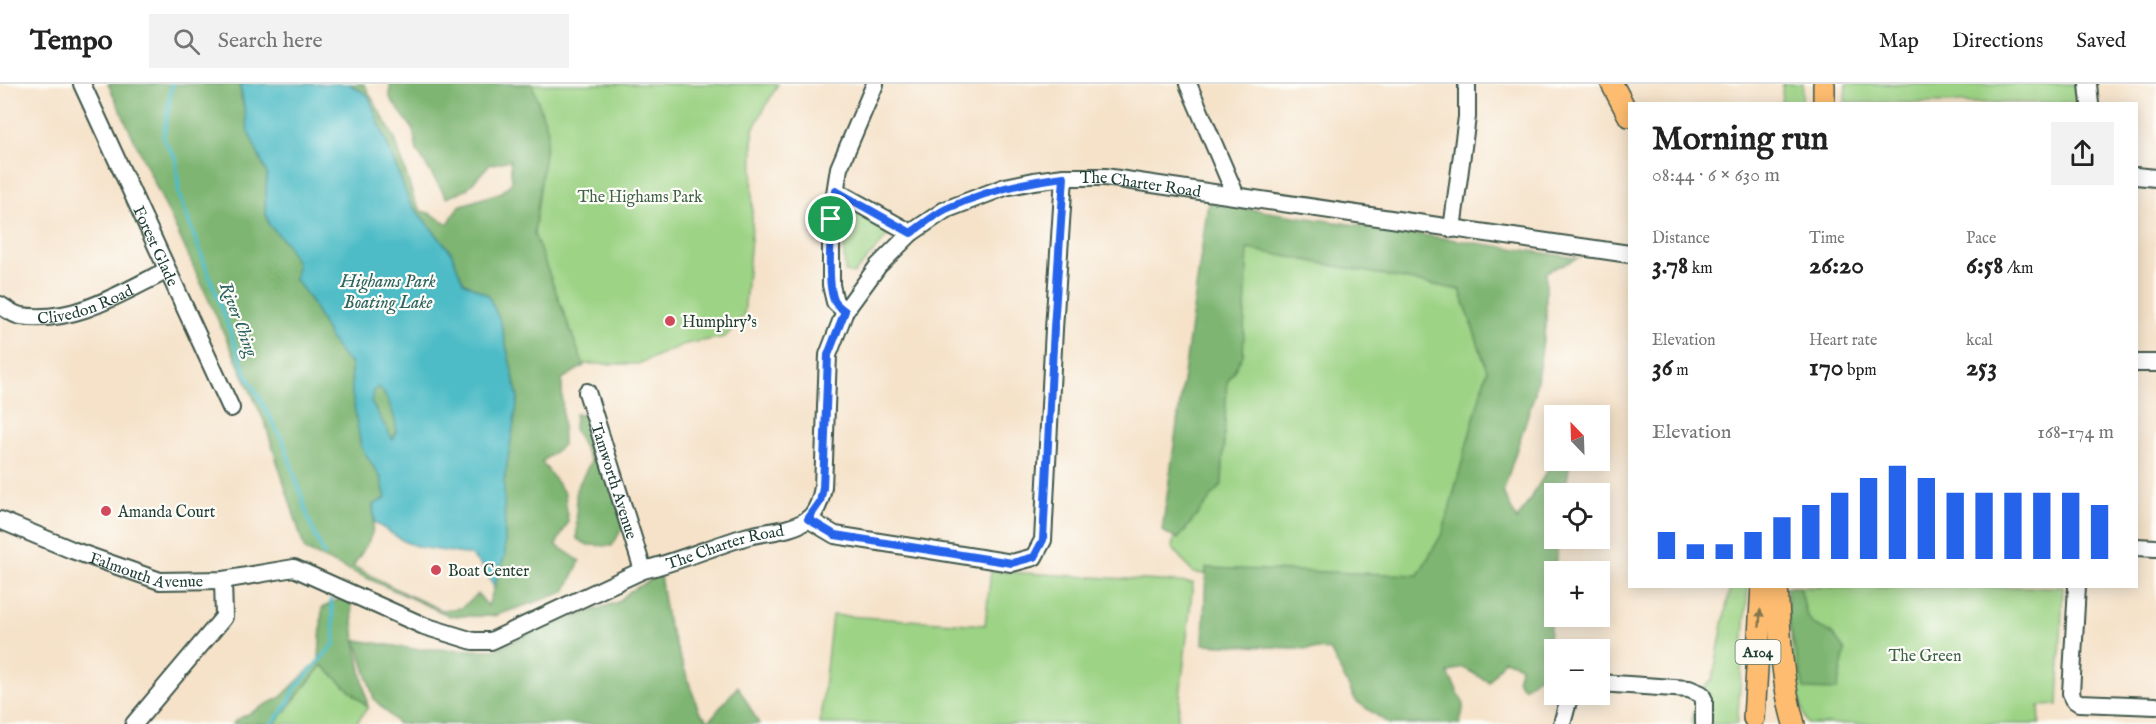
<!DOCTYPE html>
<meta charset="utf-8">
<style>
:root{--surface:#fff;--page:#f2f2f2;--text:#222;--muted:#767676;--line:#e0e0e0;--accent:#2563eb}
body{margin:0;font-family:"IM FELL English",serif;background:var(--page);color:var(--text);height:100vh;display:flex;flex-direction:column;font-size:22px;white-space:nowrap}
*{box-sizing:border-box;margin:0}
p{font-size:20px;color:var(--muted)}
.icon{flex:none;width:33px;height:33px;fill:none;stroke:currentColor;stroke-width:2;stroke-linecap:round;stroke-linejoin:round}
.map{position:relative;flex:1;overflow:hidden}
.sheet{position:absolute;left:1628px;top:18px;width:510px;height:486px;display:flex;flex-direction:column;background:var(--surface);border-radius:0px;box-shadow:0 3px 15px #0003}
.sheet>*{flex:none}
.needle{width:39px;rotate:337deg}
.fabs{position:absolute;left:1544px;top:321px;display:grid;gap:12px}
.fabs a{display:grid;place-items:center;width:66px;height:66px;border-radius:0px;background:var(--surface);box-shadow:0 3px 15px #0003;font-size:30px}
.pin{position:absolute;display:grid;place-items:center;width:51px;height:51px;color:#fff;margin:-26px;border:3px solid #fff;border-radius:50%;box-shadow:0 2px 6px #0007}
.round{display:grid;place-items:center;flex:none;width:63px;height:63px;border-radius:0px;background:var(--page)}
.overview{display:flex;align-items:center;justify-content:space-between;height:102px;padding:0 24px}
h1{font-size:33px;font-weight:700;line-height:45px}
.stats{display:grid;grid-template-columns:repeat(3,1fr);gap:9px;height:102px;padding:6px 24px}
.stats div{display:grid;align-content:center}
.stats b{font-size:26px;font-weight:700}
.stats small{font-size:16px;font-weight:400}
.stats p{font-size:16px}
.chart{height:168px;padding:12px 24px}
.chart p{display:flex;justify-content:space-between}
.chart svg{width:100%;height:108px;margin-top:6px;stroke:var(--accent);stroke-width:6}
header{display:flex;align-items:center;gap:36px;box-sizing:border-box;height:84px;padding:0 30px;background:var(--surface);border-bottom:2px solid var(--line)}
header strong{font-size:28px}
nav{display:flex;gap:33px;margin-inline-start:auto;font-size:21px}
.search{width:420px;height:54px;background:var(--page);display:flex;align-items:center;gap:15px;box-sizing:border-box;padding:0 21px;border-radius:0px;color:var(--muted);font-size:22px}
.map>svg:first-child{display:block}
.green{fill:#9dd385;stroke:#5e885c;stroke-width:1.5}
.forest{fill:#7eb572;stroke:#4e7953;stroke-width:1.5}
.water{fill:#4ebcc6;stroke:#367c7d;stroke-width:1.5;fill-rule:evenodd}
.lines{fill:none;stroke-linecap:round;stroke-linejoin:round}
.stream{stroke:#4ebcc6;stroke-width:4}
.minor-casing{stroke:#3f564a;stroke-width:20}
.major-casing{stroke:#3f564a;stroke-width:24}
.minor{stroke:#fff;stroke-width:16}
.major{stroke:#fdbc70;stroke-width:21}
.oneway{fill:#83764f}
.route-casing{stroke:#fff;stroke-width:12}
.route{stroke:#2563eb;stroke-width:8}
.poi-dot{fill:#d1495b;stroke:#fdfcf7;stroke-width:2}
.labels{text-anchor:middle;stroke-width:4.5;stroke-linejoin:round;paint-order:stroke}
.shield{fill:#fdfcf7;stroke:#62766e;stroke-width:1.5}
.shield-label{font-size:15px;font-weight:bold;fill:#1f3d34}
.street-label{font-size:16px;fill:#1f3d34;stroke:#fdfcf7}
.park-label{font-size:16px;fill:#3e6248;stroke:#fdfcf7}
.poi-label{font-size:16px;fill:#1f3d34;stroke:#fdfcf7;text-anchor:start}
.water-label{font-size:18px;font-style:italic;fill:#2d6360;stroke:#fdfcf7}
</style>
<header>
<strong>Tempo</strong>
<div class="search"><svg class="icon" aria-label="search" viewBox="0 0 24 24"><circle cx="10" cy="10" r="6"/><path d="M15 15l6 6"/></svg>Search here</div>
<nav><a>Map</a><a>Directions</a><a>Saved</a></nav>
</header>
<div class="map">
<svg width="2156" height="640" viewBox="0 0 2156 640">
<rect width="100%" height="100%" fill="#fdfcf7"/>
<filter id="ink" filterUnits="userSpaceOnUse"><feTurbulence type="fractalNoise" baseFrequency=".0167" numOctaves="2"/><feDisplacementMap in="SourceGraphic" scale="12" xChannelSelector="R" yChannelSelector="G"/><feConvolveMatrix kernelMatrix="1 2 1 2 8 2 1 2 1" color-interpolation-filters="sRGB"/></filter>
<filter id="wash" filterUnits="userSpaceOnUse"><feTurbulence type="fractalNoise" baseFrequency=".008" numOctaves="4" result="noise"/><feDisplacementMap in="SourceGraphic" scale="24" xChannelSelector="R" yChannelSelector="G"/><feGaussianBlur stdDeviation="1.35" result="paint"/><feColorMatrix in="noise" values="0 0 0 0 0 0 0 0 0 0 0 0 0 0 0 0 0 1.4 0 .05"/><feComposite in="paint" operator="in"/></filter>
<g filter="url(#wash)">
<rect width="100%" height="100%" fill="#f5e2c9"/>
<g class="green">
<path d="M502,0H778L753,45L752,143L744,232L725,253L685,260L638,280H582L534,162Z"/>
<path d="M1783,0H1803L1802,19H1781Z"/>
<path d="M1846,0H2078L2080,19H1845Z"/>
<path d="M846,122L890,144V149L854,190L845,188L842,126Z"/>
<path d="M1235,161L1499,198L1475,401L1422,504L1193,489L1172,463Z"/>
<path d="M991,487L1193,499L1177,640H820L832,531L985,541Z"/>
<path d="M1730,503H1748L1737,640H1691C1695,621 1699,608 1713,594Z"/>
<path d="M1788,503H2063L2058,621L2039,622L2040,640H1807C1791,597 1791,548 1788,503Z"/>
<path d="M322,581L368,623L356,640H275Z"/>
</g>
<g class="forest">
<path d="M108,0H240L241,13L258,70L267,90L265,125L269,141L286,159L297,180L295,196C319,220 325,259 351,280L352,310L371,378L381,394L386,414L373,421C376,453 369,457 353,482L404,509L442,526L461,524L478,510L488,522L505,471L504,398L518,314L501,239L488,211L463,198L451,168L410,119L368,11L349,0H364L395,55L415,118L421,127L429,129L448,140L459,122L502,108L512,98L510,76L489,81L467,105L447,114L417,67L413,45L390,14V0H532L548,46L534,150L584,282L562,295L563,361L542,378L565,410L568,438L556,461L580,477L565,508L494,532H450L305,466L265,339L184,162Z"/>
<path d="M1208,119L1578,174L1546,188V237L1535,309L1503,408L1517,436L1554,376L1570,377L1565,409L1554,410V454L1559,455L1554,488L1549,558L1567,565L1554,566V590L1540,591L1524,604L1517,596L1521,582L1504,576L1489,598L1462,583L1448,589L1464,620L1460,640H1389L1356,617L1330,566L1203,560L1206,484L1418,491L1443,448L1487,286L1460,206L1248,165L1243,271L1227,299L1222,400L1178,455L1162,447Z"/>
<path d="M380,303C388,315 403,342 392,356L371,318L374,306Z"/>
<path d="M575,330L588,332L624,441L612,462L588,461L577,455L576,406L591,377L574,345Z"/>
<path d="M660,491L667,536L699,627L709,637L738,602L759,640H398L374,615L356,556L414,565L494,566L536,546L618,518L630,507Z"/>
<path d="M1786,503H1800L1806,529L1813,540L1832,549L1845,567L1837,606L1804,605L1789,539Z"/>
<path d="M350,510L355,556L368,623L322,581L274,640H233L236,636L281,613L319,576L322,524Z"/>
</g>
<path class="water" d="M240,0H349L368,11L410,119L451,168L463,198L488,211L501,239L518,314L504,398L505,471L494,503L481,481L470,471L419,463L405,458L375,439L373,421L386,414L381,394L361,363L352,310L351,280C325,259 319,220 295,196L297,180L286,159L269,141L265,125L267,90L248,47ZM379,303C388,314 402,342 393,356L371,318L374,306Z"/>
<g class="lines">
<g class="stream">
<path d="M172,0L163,55L176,75L179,111L246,290L284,359L311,442L324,471"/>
<path d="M272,640L287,621L296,603L335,559L331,516"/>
</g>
</g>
</g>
<g filter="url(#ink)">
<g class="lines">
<defs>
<g id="minor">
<path id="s1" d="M82,0L231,324"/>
<path d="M1188,0L1236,112"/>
<path d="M2088,0L2090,20"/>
<path d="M2136,92L2156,94"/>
<path d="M836,107L911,149"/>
<path d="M1452,145L1467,33V0"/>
<path id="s2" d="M0,221C6,225 14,231 21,232C74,240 121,209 166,187"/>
<path d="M845,227L835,218L831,201V135L839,84L875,0"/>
<path d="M2136,279H2156"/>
<path id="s3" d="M587,308L643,486"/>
<path d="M808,435L835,451L1012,479L1034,473L1043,456L1054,245L1064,93"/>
<path id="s4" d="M0,436L72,466L160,497L223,496L294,484L424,542L473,557H491L643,486C678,478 710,463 745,453C765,447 789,448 807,436C817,429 821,415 823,403L828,271L845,227L878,182L911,149L945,126L1005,103L1034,97L1064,93H1105L1629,170"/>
<path d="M2136,463L2156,464"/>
<path d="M2077,502L2071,609L2073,615L2079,619L2156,622"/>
<path d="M1599,599L1689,605L1701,610L1704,616V640"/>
<path d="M134,640L224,533L223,496"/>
<path d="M1562,640L1570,610"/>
</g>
<g id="major">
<path d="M1612,0L1629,32"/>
<path d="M1824,0V20"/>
<path d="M1777,502C1780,549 1781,595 1794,640"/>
<path d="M1754,634L1762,502"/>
</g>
</defs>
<use href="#minor" class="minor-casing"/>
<use href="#major" class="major-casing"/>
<use href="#minor" class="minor"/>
<use href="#major" class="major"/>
</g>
<defs><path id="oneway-solid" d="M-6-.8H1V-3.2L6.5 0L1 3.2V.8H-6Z" transform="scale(1.5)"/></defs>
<use class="oneway" href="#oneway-solid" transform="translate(1760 534) rotate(-87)"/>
</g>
<g class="lines" filter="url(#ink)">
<defs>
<path id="route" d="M1064,93L1054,244L1043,456L1034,473L1012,479L835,451L808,435L820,418L823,404L828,271L845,227C842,225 837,221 835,218C825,200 832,128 836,107L911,149C922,141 934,131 946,125C984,107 1023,98 1064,93Z"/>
</defs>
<use href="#route" class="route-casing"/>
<use href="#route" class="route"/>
</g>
<g class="poi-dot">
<circle cx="670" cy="237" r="6"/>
<circle cx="106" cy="427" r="6"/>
<circle cx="436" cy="486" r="6"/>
</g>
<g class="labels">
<rect class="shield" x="1735.5" y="556" width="45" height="24" rx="4.5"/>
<g class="shield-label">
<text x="1758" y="573">A104</text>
</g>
<g class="street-label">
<text dy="6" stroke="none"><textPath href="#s4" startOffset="1419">The Charter Road</textPath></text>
<text dy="6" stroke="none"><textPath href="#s1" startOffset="178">Forest Glade</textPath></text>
<text dy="6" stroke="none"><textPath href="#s2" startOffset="90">Clivedon Road</textPath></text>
<text dy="6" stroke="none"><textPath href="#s3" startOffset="93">Tamworth Avenue</textPath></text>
<text dy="6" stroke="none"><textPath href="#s4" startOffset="771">The Charter Road</textPath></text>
<text dy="6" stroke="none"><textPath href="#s4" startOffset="156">Falmouth Avenue</textPath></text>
</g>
<g class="park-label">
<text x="640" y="118">The Highams Park</text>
<text x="1925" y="577">The Green</text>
</g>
<g class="poi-label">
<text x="682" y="243">Humphry's</text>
<text x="118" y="433">Amanda Court</text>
<text x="448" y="492">Boat Center</text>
</g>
<g class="water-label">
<text x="388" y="203">Highams Park<tspan x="388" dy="21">Boating Lake</tspan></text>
<text transform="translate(239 235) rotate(69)" y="6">River Ching</text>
</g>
</g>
</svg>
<div class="fabs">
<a><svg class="needle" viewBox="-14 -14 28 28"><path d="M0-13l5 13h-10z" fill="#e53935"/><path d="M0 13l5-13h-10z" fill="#767676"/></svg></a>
<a><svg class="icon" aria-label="locate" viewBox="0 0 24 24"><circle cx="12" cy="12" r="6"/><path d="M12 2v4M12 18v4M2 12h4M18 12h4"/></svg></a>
<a>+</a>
<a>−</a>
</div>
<div class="pin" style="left:831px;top:135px;background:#1e9e55"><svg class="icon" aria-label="arrive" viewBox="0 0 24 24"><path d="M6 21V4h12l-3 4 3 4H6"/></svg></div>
<section class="sheet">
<div class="overview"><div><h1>Morning run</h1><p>08:44 · 6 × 630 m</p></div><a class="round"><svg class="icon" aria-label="share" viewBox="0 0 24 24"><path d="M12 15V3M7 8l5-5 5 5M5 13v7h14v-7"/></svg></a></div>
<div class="stats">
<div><p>Distance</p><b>3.78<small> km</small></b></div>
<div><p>Time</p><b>26:20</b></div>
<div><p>Pace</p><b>6:58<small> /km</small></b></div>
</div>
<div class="stats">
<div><p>Elevation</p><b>36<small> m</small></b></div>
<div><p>Heart rate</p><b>170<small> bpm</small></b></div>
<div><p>kcal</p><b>253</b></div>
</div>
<div class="chart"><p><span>Elevation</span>168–174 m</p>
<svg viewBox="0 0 160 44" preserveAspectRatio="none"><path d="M5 44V33M15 44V38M25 44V38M35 44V33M45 44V27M55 44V22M65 44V17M75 44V11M85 44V6M95 44V11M105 44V17M115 44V17M125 44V17M135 44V17M145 44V17M155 44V22"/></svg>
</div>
</section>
</div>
